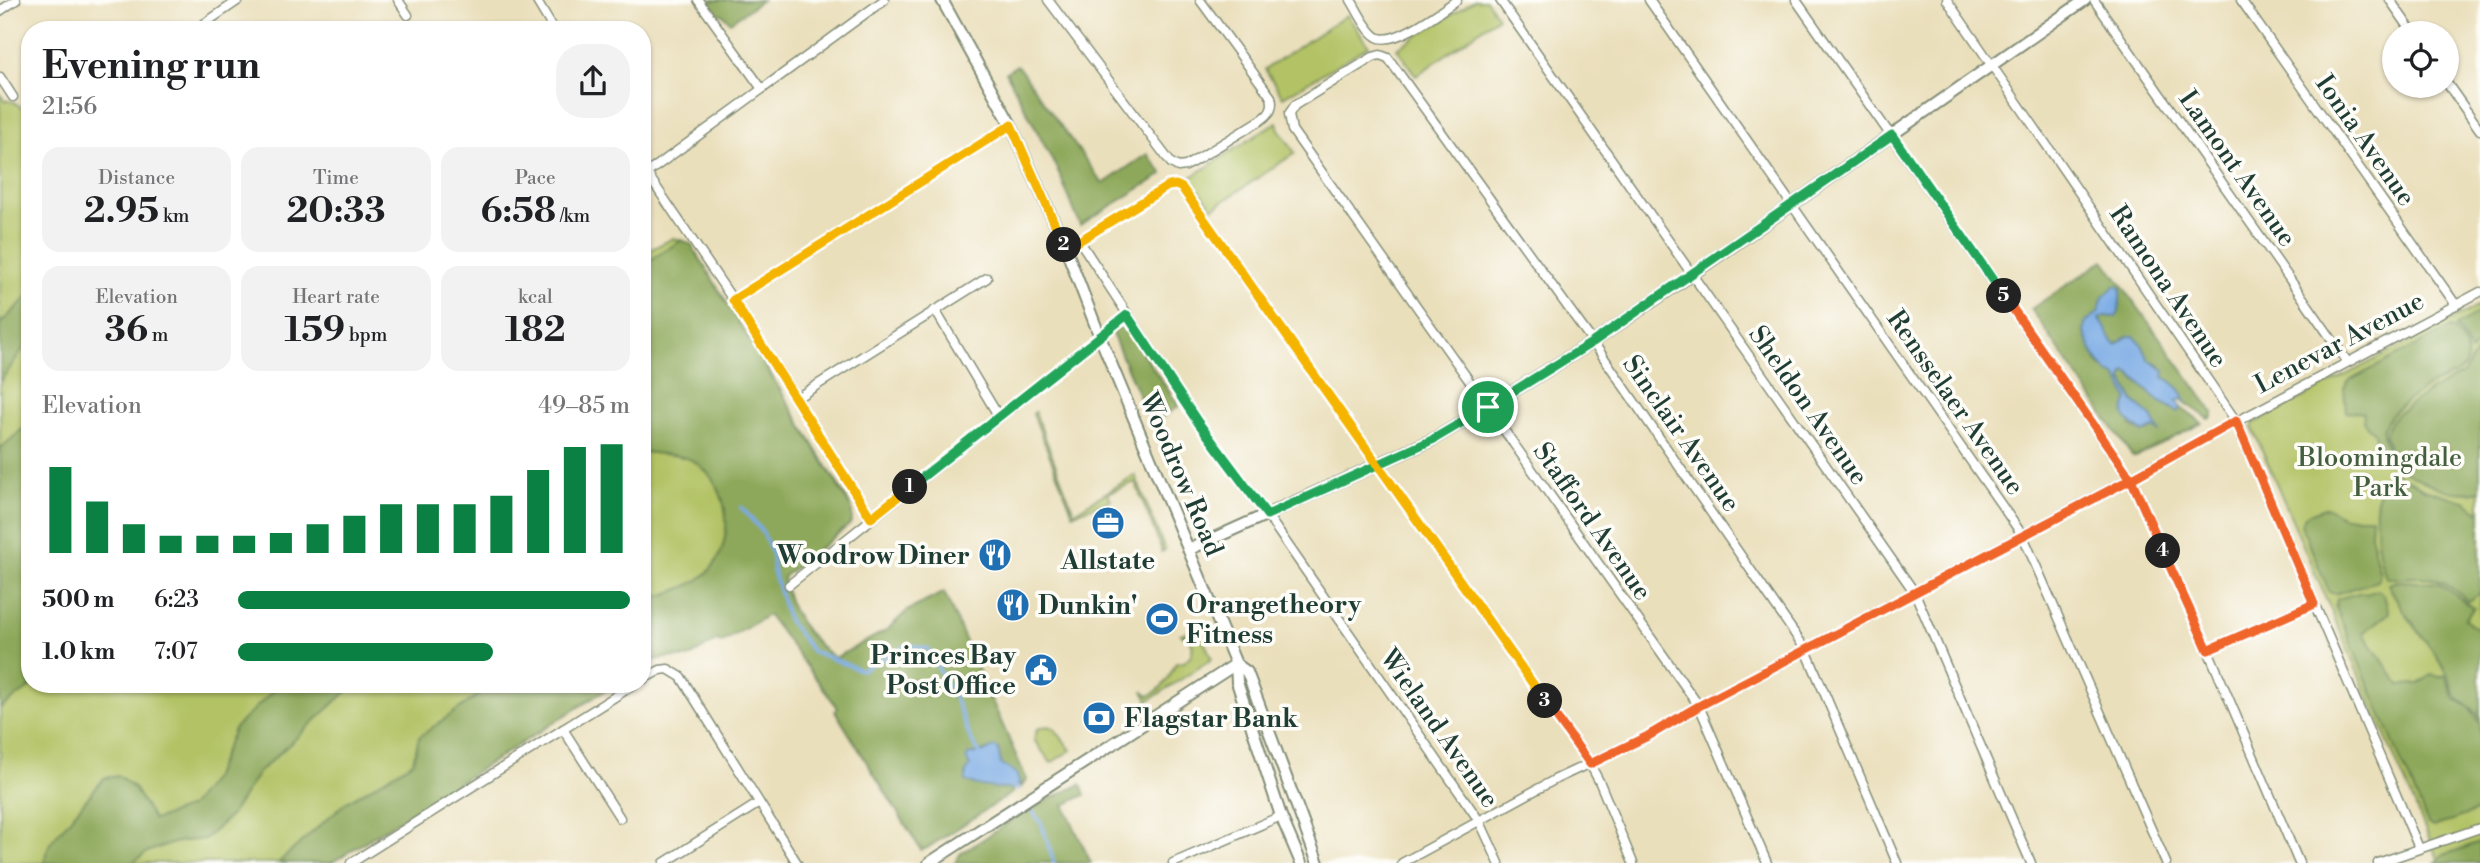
<!DOCTYPE html>
<meta charset="utf-8">
<style>
:root{--surface:#fff;--page:#f2f2f2;--text:#202124;--muted:#757577;--accent:#0b8043}
body{margin:0;font-family:"Libre Bodoni",serif;background:var(--page);color:var(--text);height:100vh;display:flex;flex-direction:column;font-size:26px;white-space:nowrap}
*{box-sizing:border-box;margin:0}
p{font-size:23px;color:var(--muted)}
.icon{flex:none;width:38px;height:38px;fill:none;stroke:currentColor;stroke-width:2;stroke-linecap:round;stroke-linejoin:round}
.map{position:relative;flex:1;overflow:hidden}
.panel{position:absolute;left:21px;top:21px;width:630px;height:672px;display:flex;flex-direction:column;background:var(--surface);border-radius:28px;box-shadow:0 2px 5px #0004}
.panel>*{flex:none}
.fabs{position:absolute;left:2382px;top:21px;display:grid;gap:14px}
.fabs a{display:grid;place-items:center;width:77px;height:77px;border-radius:50%;background:var(--surface);box-shadow:0 2px 5px #0004;font-size:35px}
.pin{position:absolute;display:grid;place-items:center;width:60px;height:60px;color:#fff;margin:-30px;border:4px solid #fff;border-radius:50%;box-shadow:0 2px 7px #0007}
.km{position:absolute;width:35px;height:35px;margin:-18px;border-radius:50%;background:#222;color:#fff;font-size:19px;line-height:35px;text-align:center}
.round{display:grid;place-items:center;flex:none;width:74px;height:74px;border-radius:28px;background:var(--page)}
.head{display:flex;align-items:center;justify-content:space-between;height:119px;padding:0 21px}
h1{font-size:38px;font-weight:700;line-height:52px}
.figures{display:grid;grid-template-columns:repeat(3,1fr);gap:10px;height:119px;padding:7px 21px}
.figures div{display:grid;align-content:center;border-radius:18px;background:var(--page);text-align:center}
.figures b{font-size:35px;font-weight:700}
.figures small{font-size:19px;font-weight:400}
.figures p{font-size:19px}
.chart{height:196px;padding:14px 21px}
.chart p{display:flex;justify-content:space-between}
.chart svg{width:100%;height:126px;margin-top:7px;stroke:var(--accent);stroke-width:6}
ul{padding:0 21px;list-style:none;font-size:23px}
li{display:grid;grid-template-columns:112px 84px 1fr;align-items:center;height:52px}
li i{height:18px;border-radius:9px;background:var(--accent)}
.map>svg:first-child{display:block}
.green{fill:#b2c265;stroke:#68804c;stroke-width:2}
.forest{fill:#8da85a;stroke:#567247;stroke-width:2}
.water{fill:#7aabe5;stroke:#4c748c;stroke-width:2}
.lines{fill:none;stroke-linecap:round;stroke-linejoin:round}
.stream{stroke:#7aabe5;stroke-width:3.5}
.minor-casing{stroke:#848e78;stroke-width:11}
.tertiary-casing{stroke:#848e78;stroke-width:14}
.minor{stroke:#fff;stroke-width:8}
.tertiary{stroke:#fff;stroke-width:10}
.split-1-casing{stroke:#fff;stroke-width:14}
.split-2-casing{stroke:#fff;stroke-width:14}
.split-3-casing{stroke:#fff;stroke-width:14}
.split-4-casing{stroke:#fff;stroke-width:14}
.split-5-casing{stroke:#fff;stroke-width:14}
.split-6-casing{stroke:#fff;stroke-width:14}
.split-1{stroke:#22a559;stroke-width:9}
.split-2{stroke:#f5b400;stroke-width:9}
.split-3{stroke:#f5b400;stroke-width:9}
.split-4{stroke:#f0652b;stroke-width:9}
.split-5{stroke:#f0652b;stroke-width:9}
.split-6{stroke:#22a559;stroke-width:9}
.labels{text-anchor:middle;stroke-width:7;stroke-linejoin:round;paint-order:stroke}
.street-label{font-size:26px;fill:#1f3d34;stroke:#fdfcf7}
.park-label{font-size:26px;fill:#445e40;stroke:#fdfcf7}
.poi-label{font-size:26px;font-weight:bold;fill:#1f3d34;stroke:#fdfcf7;text-anchor:start}
</style>
<div class="map">
<svg width="2480" height="863" viewBox="0 0 2480 863">
<rect width="100%" height="100%" fill="#fdfcf7"/>
<filter id="ink" filterUnits="userSpaceOnUse"><feTurbulence type="fractalNoise" baseFrequency=".0143" numOctaves="2"/><feDisplacementMap in="SourceGraphic" scale="14" xChannelSelector="R" yChannelSelector="G"/><feConvolveMatrix kernelMatrix="1 2 1 2 8 2 1 2 1" color-interpolation-filters="sRGB"/></filter>
<filter id="wash" filterUnits="userSpaceOnUse"><feTurbulence type="fractalNoise" baseFrequency=".00686" numOctaves="4" result="noise"/><feDisplacementMap in="SourceGraphic" scale="28" xChannelSelector="R" yChannelSelector="G"/><feGaussianBlur stdDeviation="1.57" result="paint"/><feColorMatrix in="noise" values="0 0 0 0 0 0 0 0 0 0 0 0 0 0 0 0 0 1.4 0 .05"/><feComposite in="paint" operator="in"/></filter>
<g filter="url(#wash)">
<rect width="100%" height="100%" fill="#eadfbb"/>
<g class="green">
<path d="M1475,0H1486L1498,17L1416,76L1397,48Z"/>
<path d="M1347,15L1369,46L1283,97L1265,69Z"/>
<path d="M0,94L4,100L14,102L30,114V684H615L331,863H0Z"/>
<path d="M1277,122L1279,129L1295,153L1213,208L1190,178Z"/>
<path d="M673,238L691,244L847,499L852,509V521L849,525L783,577L642,667V254Z"/>
<path d="M2480,305V863H2434L2439,861L2252,427L2254,423Z"/>
<path d="M1035,412L1074,512L1135,475L1165,550L1161,552V548L1135,482L1108,493L1111,500L1073,514L1033,414Z"/>
<path d="M1198,628L1212,659L1148,701L1143,691L1149,696C1164,688 1169,678 1176,663L1184,662L1191,655C1195,644 1191,639 1181,634Z"/>
<path d="M1047,726L1054,728L1071,750L1051,763L1034,740L1037,729Z"/>
</g>
<g class="forest">
<path d="M708,0H762L730,22L722,14H718Z"/>
<path d="M1017,65L1103,184L1147,154L1163,174L1080,225L1059,173L1006,72Z"/>
<path d="M682,240L691,244L852,509V521L849,525L783,577C788,611 807,638 835,658L887,630L907,611L944,592L1027,780L1021,787L1016,773L1001,764L998,748C989,747 979,754 969,755L972,784L1012,789V793L927,848L921,850L835,711L838,708L768,615L721,643L718,640L688,658L673,657L654,660L642,667V602C661,595 693,587 707,573C737,543 731,486 695,462C683,454 658,454 642,452V265Z"/>
<path d="M2104,260L2213,412V417L2209,419L2186,403C2184,391 2174,383 2164,377L2161,366L2149,360L2142,345L2128,336L2115,345L2111,341L2092,352L2100,365L2119,379L2128,399L2131,426L2143,433L2154,428L2158,431L2152,417L2134,402L2122,377L2127,372L2156,399L2178,412L2181,408L2202,423L2136,457L2132,456L2031,309Z"/>
<path d="M30,294V339L0,382V324Z"/>
<path d="M2480,312V341L2471,352L2456,326Z"/>
<path d="M1121,325L1125,327L1179,406L1159,419L1151,421L1147,414L1113,336V331Z"/>
<path d="M2449,328L2454,329C2459,337 2469,348 2467,359C2465,374 2445,378 2433,384C2418,393 2395,407 2386,422C2377,437 2392,450 2387,463C2369,453 2378,449 2374,433L2363,421L2364,413L2346,411L2344,389L2347,382Z"/>
<path d="M2480,347V491C2451,499 2419,480 2394,465L2385,435L2389,423L2398,413L2433,389L2463,374Z"/>
<path d="M26,426L30,429V684H35L0,708V449Z"/>
<path d="M2394,471L2424,489L2467,502L2480,512V593L2468,601C2431,570 2430,578 2386,578C2376,550 2367,495 2390,471Z"/>
<path d="M2327,507L2343,517H2371L2370,534L2380,574L2377,581L2335,594L2329,592L2301,524L2306,515Z"/>
<path d="M2397,581L2438,583L2474,608L2465,619L2480,631V718C2472,705 2463,705 2456,696C2451,689 2450,679 2446,671C2428,641 2404,616 2388,584Z"/>
<path d="M2378,590L2384,595L2389,613L2363,633L2400,685L2419,684L2431,675L2440,677L2445,675L2454,698L2470,708L2480,723V810L2434,827L2428,824L2335,606L2337,599L2362,592L2366,594Z"/>
<path d="M280,684H355L258,773L231,815L205,839L177,842L149,851L132,863H44L50,843L104,778L119,776L134,788L154,820L190,807L214,777L234,729Z"/>
<path d="M494,684H615L331,863H278L345,803L413,762L419,737Z"/>
<path d="M1081,784L1085,795L1064,805L1091,863H955L960,854L1033,807Z"/>
<path d="M2480,842V863H2434L2439,861L2441,856Z"/>
</g>
<g class="water">
<path d="M2115,286L2121,288L2119,311L2116,317L2104,316L2099,319C2107,326 2108,338 2116,345L2128,336H2134L2142,345L2149,360L2165,370L2164,377C2174,384 2184,390 2186,403L2181,399L2176,401L2181,408L2178,412L2156,399L2131,374L2127,372L2124,374L2122,380L2134,402L2152,417L2159,431L2154,428L2143,433C2130,421 2118,419 2128,399L2117,376L2108,373L2092,352L2084,331L2085,323L2098,313L2103,297Z"/>
<path d="M994,747L998,748L1001,764L1016,773L1021,787L1017,785L1012,789C1000,789 975,786 966,781V772L970,766L966,758L969,754H980Z"/>
</g>
<g class="lines">
<g class="stream">
<path d="M741,507L762,531L772,553L773,570L788,620L812,651L861,670L908,645L928,649L956,701L971,740L982,757"/>
<path d="M1011,783L1017,790"/>
<path d="M1032,810L1042,825L1054,863"/>
</g>
</g>
</g>
<g filter="url(#ink)">
<g class="lines">
<defs>
<g id="minor">
<path d="M398,0L408,15"/>
<path d="M536,0L554,30"/>
<path d="M698,0L762,89"/>
<path d="M1048,0L1171,163L1178,167L1186,166L1261,120C1270,114 1274,108 1271,97L1200,0"/>
<path d="M1351,0C1358,11 1366,30 1377,37C1394,47 1442,10 1457,0"/>
<path d="M1500,0L1915,593L2031,863"/>
<path d="M1649,0L2023,536L2166,863"/>
<path d="M1796,0L2131,479L2208,650L2299,863"/>
<path d="M1947,0L2236,421L2419,848"/>
<path d="M2094,0L2347,361"/>
<path d="M2241,0L2456,305"/>
<path d="M2390,0L2413,33"/>
<path d="M0,11L16,0"/>
<path d="M195,30L239,0"/>
<path d="M0,77L13,97"/>
<path d="M2446,82L2480,130"/>
<path d="M642,166L733,300L871,518"/>
<path d="M647,173L884,0"/>
<path d="M1079,240L1197,421L1267,515L1480,822L1499,863"/>
<path d="M1066,249L1165,187L1176,185L1182,188L1590,764L1600,783L1633,863"/>
<path d="M733,300L1011,125"/>
<path d="M935,310L999,417"/>
<path d="M795,399L987,278"/>
<path d="M789,585L1127,315"/>
<path d="M2208,650L2314,604"/>
<path d="M642,680L660,670L668,669L681,677L797,863"/>
<path d="M563,729L620,818"/>
<path d="M351,863L635,684"/>
<path d="M664,863L759,803"/>
<path d="M1173,863L1281,816"/>
<path d="M1402,863L1556,779L1648,736L1699,706C1960,570 2220,430 2480,292"/>
<path d="M1767,863L1699,706L1292,130L1289,114L1295,105L1373,57L1380,55L1388,58L1593,342L1806,650L1897,863"/>
<path d="M2378,863L2480,828"/>
</g>
<g id="tertiary">
<path d="M942,0L1011,125L1066,249L1100,337L1236,664L1237,682L1281,816L1301,863"/>
<path d="M1190,549L1432,440L1488,407L1593,342L1681,282L2085,0"/>
<path d="M1236,664L1247,672L1318,863"/>
<path d="M929,863L1236,664"/>
</g>
</defs>
<use href="#minor" class="minor-casing"/>
<use href="#tertiary" class="tertiary-casing"/>
<use href="#minor" class="minor"/>
<use href="#tertiary" class="tertiary"/>
</g>
</g>
<g class="lines" filter="url(#ink)">
<defs>
<path id="split-1" d="M910,487L1127,315L1197,421L1267,515L1432,440L1488,407"/>
<path id="split-2" d="M910,487L871,518L733,300L1011,125L1064,245"/>
<path id="split-3" d="M1064,245L1066,249L1168,186L1176,185L1182,188L1545,701"/>
<path id="split-4" d="M1545,701L1590,764L1648,736L1699,706L2131,479L2163,551"/>
<path id="split-5" d="M2004,296L2131,479L2236,421L2314,604L2208,650L2163,551"/>
<path id="split-6" d="M1488,407L1593,342L1892,135L2004,296"/>
</defs>
<use href="#split-1" class="split-1-casing"/>
<use href="#split-2" class="split-2-casing"/>
<use href="#split-3" class="split-3-casing"/>
<use href="#split-4" class="split-4-casing"/>
<use href="#split-5" class="split-5-casing"/>
<use href="#split-6" class="split-6-casing"/>
<use href="#split-1" class="split-1"/>
<use href="#split-2" class="split-2"/>
<use href="#split-3" class="split-3"/>
<use href="#split-4" class="split-4"/>
<use href="#split-5" class="split-5"/>
<use href="#split-6" class="split-6"/>
</g>
<defs>
<symbol id="office-disc" viewBox="-11 -11 22 22"><circle r="9.5" fill="#1f6fb2" stroke="#fdfcf7"/><path d="M-6-3h4V-5.5h4V-3h4V5H-6ZM-1-4.5V-3h2v-1.5ZM-6 0V1H6V0Z" fill="#fff"/></symbol>
<symbol id="restaurant-disc" viewBox="-11 -11 22 22"><circle r="9.5" fill="#1f6fb2" stroke="#fdfcf7"/><path d="M-5-6h1v4h1v-4h1v4h1v-4h1v5L-1.5 .5V6h-2V.5L-5-1ZM5-6V6H3V1.5H1.5Q1.5-4 5-6Z" fill="#fff"/></symbol>
<symbol id="stadium-disc" viewBox="-11 -11 22 22"><circle r="9.5" fill="#1f6fb2" stroke="#fdfcf7"/><path d="M0-5a6.5 5 0 1 0 0 10a6.5 5 0 1 0 0-10ZM-3.5-1.8h7v3.6h-7Z" fill="#fff"/></symbol>
<symbol id="civic-disc" viewBox="-11 -11 22 22"><circle r="9.5" fill="#1f6fb2" stroke="#fdfcf7"/><path d="M-.6-6.5H3V-4.5H.6V-3L4-1V1h2V6H-6V1h2V-1L-.6-3ZM-1.2 2.5V6h2.4V2.5Z" fill="#fff"/></symbol>
<symbol id="bank-disc" viewBox="-11 -11 22 22"><circle r="9.5" fill="#1f6fb2" stroke="#fdfcf7"/><path d="M-6-4H6V4H-6ZM0-2.3a2.3 2.3 0 1 0 0 4.6a2.3 2.3 0 1 0 0-4.6Z" fill="#fff"/></symbol>
</defs>
<g fill-rule="evenodd">
<use href="#office-disc" x="1089" y="504" width="38" height="38"/>
<use href="#restaurant-disc" x="976" y="536" width="38" height="38"/>
<use href="#restaurant-disc" x="994" y="586" width="38" height="38"/>
<use href="#stadium-disc" x="1143" y="600" width="38" height="38"/>
<use href="#civic-disc" x="1022" y="651" width="38" height="38"/>
<use href="#bank-disc" x="1080" y="699" width="38" height="38"/>
</g>
<g class="labels">
<g class="street-label">
<text transform="translate(2366 140) rotate(55)" y="9">Ionia Avenue</text>
<text transform="translate(2238 168) rotate(55)" y="9">Lamont Avenue</text>
<text transform="translate(2169 286) rotate(56)" y="9">Ramona Avenue</text>
<text transform="translate(2339 342) rotate(-28)" y="9">Lenevar Avenue</text>
<text transform="translate(1956 402) rotate(55)" y="9">Rensselaer Avenue</text>
<text transform="translate(1809 405) rotate(55)" y="9">Sheldon Avenue</text>
<text transform="translate(1682 433) rotate(55)" y="9">Sinclair Avenue</text>
<text transform="translate(1182 474) rotate(67)" y="9">Woodrow Road</text>
<text transform="translate(1593 521) rotate(55)" y="9">Stafford Avenue</text>
<text transform="translate(1440 728) rotate(55)" y="9">Wieland Avenue</text>
</g>
<g class="park-label">
<text x="2380" y="466">Bloomingdale<tspan x="2380" dy="30">Park</tspan></text>
</g>
<g class="poi-label">
<text x="970" y="564" text-anchor="end">Woodrow Diner</text>
<text x="1108" y="569" text-anchor="middle">Allstate</text>
<text x="1186" y="613">Orangetheory<tspan x="1186" dy="30">Fitness</tspan></text>
<text x="1038" y="614">Dunkin'</text>
<text x="1016" y="664" text-anchor="end">Princes Bay<tspan x="1016" dy="30">Post Office</tspan></text>
<text x="1124" y="727">Flagstar Bank</text>
</g>
</g>
</svg>
<div class="fabs">
<a><svg class="icon" aria-label="locate" viewBox="0 0 24 24"><circle cx="12" cy="12" r="6"/><path d="M12 2v4M12 18v4M2 12h4M18 12h4"/></svg></a>
</div>
<div class="pin" style="left:1488px;top:407px;background:#1e9e55"><svg class="icon" aria-label="arrive" viewBox="0 0 24 24"><path d="M6 21V4h12l-3 4 3 4H6"/></svg></div>
<b class="km" style="left:910px;top:487px">1</b>
<b class="km" style="left:1064px;top:245px">2</b>
<b class="km" style="left:1545px;top:701px">3</b>
<b class="km" style="left:2163px;top:551px">4</b>
<b class="km" style="left:2004px;top:296px">5</b>
<section class="panel">
<div class="head"><div><h1>Evening run</h1><p>21:56</p></div><a class="round"><svg class="icon" aria-label="share" viewBox="0 0 24 24"><path d="M12 15V3M7 8l5-5 5 5M5 13v7h14v-7"/></svg></a></div>
<div class="figures">
<div><p>Distance</p><b>2.95<small> km</small></b></div>
<div><p>Time</p><b>20:33</b></div>
<div><p>Pace</p><b>6:58<small> /km</small></b></div>
</div>
<div class="figures">
<div><p>Elevation</p><b>36<small> m</small></b></div>
<div><p>Heart rate</p><b>159<small> bpm</small></b></div>
<div><p>kcal</p><b>182</b></div>
</div>
<div class="chart"><p><span>Elevation</span>49–85 m</p>
<svg viewBox="0 0 160 44" preserveAspectRatio="none"><path d="M5 44V14M15 44V26M25 44V34M35 44V38M45 44V38M55 44V38M65 44V37M75 44V34M85 44V31M95 44V27M105 44V27M115 44V27M125 44V24M135 44V15M145 44V7M155 44V6"/></svg>
</div>
<ul>
<li><b>500 m</b>6:23<i style="width:100%"></i></li>
<li><b>1.0 km</b>7:07<i style="width:65%"></i></li>
</ul>
</section>
</div>
